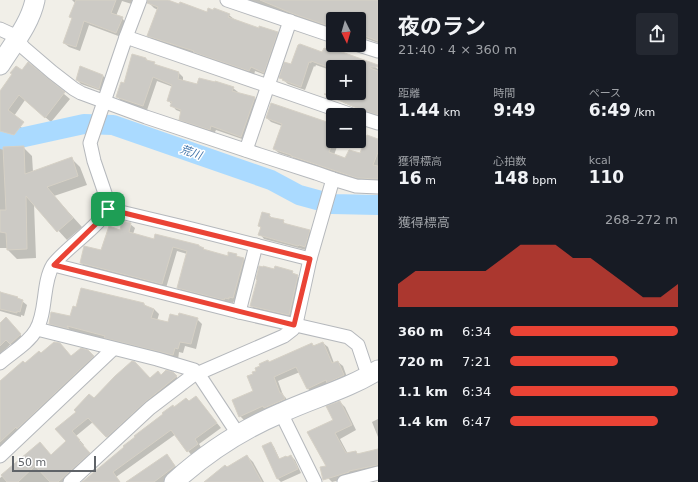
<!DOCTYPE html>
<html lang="ja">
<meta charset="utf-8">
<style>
:root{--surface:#171b24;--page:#242831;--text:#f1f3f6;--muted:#9ea1a6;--accent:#ea4335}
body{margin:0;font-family:"DejaVu Sans","Noto Sans JP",sans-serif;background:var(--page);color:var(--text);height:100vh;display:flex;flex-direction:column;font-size:15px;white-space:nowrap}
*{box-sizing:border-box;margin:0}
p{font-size:13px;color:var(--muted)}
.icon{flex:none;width:22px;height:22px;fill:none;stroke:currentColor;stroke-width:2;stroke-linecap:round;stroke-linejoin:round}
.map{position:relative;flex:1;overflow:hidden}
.drawer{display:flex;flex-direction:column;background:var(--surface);width:320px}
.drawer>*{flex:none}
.needle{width:26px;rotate:175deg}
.tools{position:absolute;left:326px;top:12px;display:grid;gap:8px}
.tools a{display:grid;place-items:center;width:40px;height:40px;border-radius:4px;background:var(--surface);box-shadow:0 1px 3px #0004;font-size:20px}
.scale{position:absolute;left:12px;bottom:10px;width:84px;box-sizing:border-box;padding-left:4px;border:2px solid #5f6368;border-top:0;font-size:11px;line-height:14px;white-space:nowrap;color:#5f6368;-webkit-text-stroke:3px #fff;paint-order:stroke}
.pin{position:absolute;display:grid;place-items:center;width:34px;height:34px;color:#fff;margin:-17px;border-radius:8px;box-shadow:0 2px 6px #0006}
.round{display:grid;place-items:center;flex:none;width:42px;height:42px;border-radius:4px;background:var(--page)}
.summary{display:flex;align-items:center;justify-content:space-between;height:68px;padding:0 20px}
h1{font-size:22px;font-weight:700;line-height:30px}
.figures{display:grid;grid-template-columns:repeat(3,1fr);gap:6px;height:68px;padding:4px 20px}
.figures div{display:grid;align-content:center}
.figures b{font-size:17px;font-weight:700}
.figures small{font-size:11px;font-weight:400}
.figures p{font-size:11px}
.chart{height:112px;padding:8px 20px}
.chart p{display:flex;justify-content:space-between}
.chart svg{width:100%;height:72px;margin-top:4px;fill:var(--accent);opacity:.7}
ul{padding:0 20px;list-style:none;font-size:13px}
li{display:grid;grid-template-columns:64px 48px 1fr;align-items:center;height:30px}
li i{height:10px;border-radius:5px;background:var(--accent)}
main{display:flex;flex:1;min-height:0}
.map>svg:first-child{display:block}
.shadow{fill:#0003}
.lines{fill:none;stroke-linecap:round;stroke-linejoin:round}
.river{stroke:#aadaff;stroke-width:20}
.building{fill:#cccac5;stroke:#d6d1c6}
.street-casing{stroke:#b5b8bc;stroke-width:15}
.secondary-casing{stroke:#b6babf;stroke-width:21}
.street{stroke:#fff;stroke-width:13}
.secondary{stroke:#fff;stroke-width:19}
.route-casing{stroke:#fff;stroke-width:8}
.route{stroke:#ea4335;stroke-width:5}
.labels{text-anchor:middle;stroke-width:3;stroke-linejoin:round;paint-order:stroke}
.water-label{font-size:11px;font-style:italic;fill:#4174aa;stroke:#fff}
</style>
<main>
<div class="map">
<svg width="378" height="482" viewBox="0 0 378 482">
<rect width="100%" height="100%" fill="#f1efe8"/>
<g class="shadow">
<path d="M72,0H137L135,5L122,1L116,16L122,18L126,23L121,37L89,25L80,51L69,47L64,43L73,19L70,16L76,4Z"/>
<path d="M151,0H166L207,13L229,15L234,19L259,30L277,33L282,37L268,76L255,71L254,75L153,40L149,36L158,10L154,8L150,4Z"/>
<path d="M247,0H378V43L359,36V19H333V25L331,29L278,10L277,11Z"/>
<path d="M323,54L371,64L378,69V117L344,103L333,95L334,93H359V67H333V71L316,65L315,67L314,66L305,90L288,84L280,77L292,66Z"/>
<path d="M146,59L157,66L178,72L183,77V81L197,86L233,88L238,92L237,93L255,98L259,103L245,140L216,130L214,134L185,124L180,119L181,112L176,110L168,100L173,87L157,81L147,110L121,101L117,96L125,84Z"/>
<path d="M28,64L70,99L51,122L25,100L14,116L0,105V92Z"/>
<path d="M81,67L103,76L108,80L104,92L81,84L77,80Z"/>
<path d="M267,118L333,126V141H339L334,155L346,159L360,154L378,140V183L363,182L296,160L294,158L279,153L274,149L282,126L271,122Z"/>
<path d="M0,120L21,127L25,131L19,139L0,133Z"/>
<path d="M23,147L32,156L33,172L71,158L80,167L87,185L54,196L82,227L67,240L34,204L36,258L17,259L8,250V248H0V148Z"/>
<path d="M269,215L273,219L283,221L286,225L309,231L314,236L310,251L264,239L260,234L261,228L259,226Z"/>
<path d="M130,224L135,228L133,234L155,240L203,249L205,251L228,257L236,255L239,258L244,259L248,263L237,302L234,301L233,303L229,302V304L183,292L178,287L187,254L177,251L166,288L85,267L81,263L102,251L121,231Z"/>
<path d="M275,270L292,272L302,280L293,319L256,311L251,306Z"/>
<path d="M0,291L1,293L17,297L27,305L24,316L21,315V317L0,311Z"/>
<path d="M144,304L148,308L154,309L159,314L157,321L169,323L197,319L202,324L196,349L185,346L183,353L179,352L178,360L70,330L72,332L55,328L50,323L71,317Z"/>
<path d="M10,323L24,339L15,347L11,344L0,354V324Z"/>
<path d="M323,343L328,347L334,363L338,362L343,366L348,380L313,393L308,389L300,372L278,381L283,395L286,398L288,404L245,421L240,416L254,391V375L269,363L312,344L315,346Z"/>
<path d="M41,354L72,357L93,356L98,362L0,454V383Z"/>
<path d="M173,373L181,382L111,441L93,422L76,436L84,445L83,446L94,458L68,482H0V478L40,444L51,456L67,441L57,429L94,399L150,380Z"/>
<path d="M189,402H200L221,428L199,444L202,449L192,456L176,434L116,477L120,482H83L175,408Z"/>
<path d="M340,402L345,407L356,430L340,439L348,454L356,452L359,455L378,450V471L332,482L328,478L324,455Z"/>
<path d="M378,419V437L372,422Z"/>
<path d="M271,443L274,447L280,460L291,456L295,460L301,473L281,482L278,479L263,447Z"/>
<path d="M167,455L179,471L164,482H127Z"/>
<path d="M247,456L253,462L264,482H205Z"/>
</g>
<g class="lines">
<path class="river" d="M0,138L5,140L20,138L84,124L113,125L271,180L299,195L332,204L378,205"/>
</g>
<g class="building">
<path d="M76,0H116L111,13L123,17L116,33L84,21L76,47L63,43L72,18L69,17Z"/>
<path d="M148,0H168L179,4L180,2L207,12L208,8L213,10L214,8L230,14L228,17L259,28V26L278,32L264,73L251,67L249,71L193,52L194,51L147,36L158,7L147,3Z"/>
<path d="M260,0H378V41L359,34V19L329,18L326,25L291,13Z"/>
<path d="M300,44L322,52L324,48L330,50L331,48L378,65V67H370V68L378,71V115L362,110L324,94L359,93L363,79L359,78V67H333V69L311,61V63L309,62L301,87L282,80L283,79L279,78L284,62L291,64L298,45Z"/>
<path d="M132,54L146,58V60L155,62L154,64L179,72L178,74H179L178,79L197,84L199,78L215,82V81L234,87L232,91L255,97L241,137L211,126L210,130L179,120L181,110L170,106L172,102L167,101L172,85L153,77L143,106L116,97L121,82L124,83Z"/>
<path d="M28,62L65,92L45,118L19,95L8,110L24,122L14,135L0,131V91L12,74L10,73L16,66L22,70Z"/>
<path d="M80,66L103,75L99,89L76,80Z"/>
<path d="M271,103L333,124V142L329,152L345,158L349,150L360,153L367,135L378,139V152L373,165L378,166V179L357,178L291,156V155L273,149L282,124L266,118Z"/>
<path d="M24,146L25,174L72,157L78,176L47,187L73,218L57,232L26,196L27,249L7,250L6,233L0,232V210H6L3,147Z"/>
<path d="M262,212L270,214L269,217L284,220L283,223L310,230L305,247L299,245L298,246L258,235L261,227L258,226Z"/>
<path d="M122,221L131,223L129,232L154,239L155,234L199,245V246L204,248L203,249L228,256V252L237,254L236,256L244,258L233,298L229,297V299L225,298L224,300L177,288L187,251L173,247L162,284L80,263L84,246L101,250L109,226L120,230Z"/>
<path d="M259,266L263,267V266L274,269L275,266L293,271L292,273L298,275L289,315L250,306L257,280L256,279Z"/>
<path d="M81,288L144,303V305L154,309L151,318L168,322L170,314L178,316L179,313L198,318L191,344L180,342L178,349L175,348L173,355L104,338L105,336L67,326L69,329L49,324L51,312L70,316L73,306L76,307Z"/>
<path d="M0,292L18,297L17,298L23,300L20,312L17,311V313L0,309Z"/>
<path d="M6,317L21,334L10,344L6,340L0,346V323Z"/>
<path d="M54,342L60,343L71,356L81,348L88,350L94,356L17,429L16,427L0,442V381L23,361L25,363L39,351L41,353Z"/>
<path d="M323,342L332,363L338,361L344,375L327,383L326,380L307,389L296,367L274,377L280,393H282L285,399L264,408L263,406L239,417L232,400L253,391L247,376L253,374L252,372L256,371L255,368L260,366L259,364L268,360L269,362L312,343L313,346Z"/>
<path d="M132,361L135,362L150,378L158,371L161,375L166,370L173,372L177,376L145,402L107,437H106L88,418L72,431L80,440L79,441L90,453L58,482H50L35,466L18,482H7L1,475L40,442L51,455L66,441L55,429L76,412L74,410L89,394L94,398L115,376Z"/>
<path d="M196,396L217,423L195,439L198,444L187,452L171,430L113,472L120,482H82L124,447L123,446L135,437L134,436L163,414L162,413L173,405L174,407L186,398L189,401Z"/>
<path d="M340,401L352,425L335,433L346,453L356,451L357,454L378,449V465L349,471V472L323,480L320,467L326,466L307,432L333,420L326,406Z"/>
<path d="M271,442L279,459L286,456L287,457L291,455L298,469L277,479L262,446Z"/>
<path d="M167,454L175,466L154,482H126Z"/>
<path d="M247,455L262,482H204L225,465L227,467Z"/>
</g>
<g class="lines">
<defs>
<g id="street">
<path d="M227,0L333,36"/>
<path d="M0,29L13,35L24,48L52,72L74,89L81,93L146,117L260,155L316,173L333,179L356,186L378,187"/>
<path d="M126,37L352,115"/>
<path d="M359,45L378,51"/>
<path d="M359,117L378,123"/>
<path d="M246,150L290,21"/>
<path d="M108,209L188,228L310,259"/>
<path d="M54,265L239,312L348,337L358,345L365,366L370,375"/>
<path d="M239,312L256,245"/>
<path d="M37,329L157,359L194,370L201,378L238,434"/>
<path d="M0,363C11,353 28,344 36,330C47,312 42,283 53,265C63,250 107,221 109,205L94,161L90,143L126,37L140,0"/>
<path d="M281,413L315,482"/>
<path d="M0,456L113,349"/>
<path d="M70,482L150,408L192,376L284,336L293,329L297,319L310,259L333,179"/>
<path d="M344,482L378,473"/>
</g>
<g id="secondary">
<path d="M0,65C13,44 30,24 35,0"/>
<path d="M174,482C206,453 241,430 281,413C313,398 348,389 378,370"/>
</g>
</defs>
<use href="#street" class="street-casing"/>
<use href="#secondary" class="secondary-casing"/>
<use href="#street" class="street"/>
<use href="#secondary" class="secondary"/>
</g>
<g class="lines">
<defs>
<path id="route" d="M108,209L310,259L294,325L54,265L98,222Z"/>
</defs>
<use href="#route" class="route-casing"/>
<use href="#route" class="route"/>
</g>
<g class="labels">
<g class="water-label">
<text transform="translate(191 152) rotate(19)" y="4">荒川</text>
</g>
</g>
</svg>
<div class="tools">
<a><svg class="needle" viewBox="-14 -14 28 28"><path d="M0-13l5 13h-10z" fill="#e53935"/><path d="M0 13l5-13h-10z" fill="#9ea1a6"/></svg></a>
<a>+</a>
<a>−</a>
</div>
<div class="scale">50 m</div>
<div class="pin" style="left:108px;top:209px;background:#1e9e55"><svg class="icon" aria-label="arrive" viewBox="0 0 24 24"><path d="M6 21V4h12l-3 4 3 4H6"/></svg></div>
</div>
<section class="drawer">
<div class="summary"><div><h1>夜のラン</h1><p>21:40 · 4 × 360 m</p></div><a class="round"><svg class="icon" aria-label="share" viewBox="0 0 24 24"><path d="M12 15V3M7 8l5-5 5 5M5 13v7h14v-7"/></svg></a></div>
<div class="figures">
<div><p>距離</p><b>1.44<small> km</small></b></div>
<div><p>時間</p><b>9:49</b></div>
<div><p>ペース</p><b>6:49<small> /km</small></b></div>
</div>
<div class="figures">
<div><p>獲得標高</p><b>16<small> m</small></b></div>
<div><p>心拍数</p><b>148<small> bpm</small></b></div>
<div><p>kcal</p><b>110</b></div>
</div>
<div class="chart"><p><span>獲得標高</span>268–272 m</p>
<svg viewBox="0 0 160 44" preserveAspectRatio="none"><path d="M0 44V30L10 22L20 22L30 22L40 22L50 22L60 14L70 6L80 6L90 6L100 14L110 14L120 22L130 30L140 38L150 38L160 30V44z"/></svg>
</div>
<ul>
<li><b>360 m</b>6:34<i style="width:100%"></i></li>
<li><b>720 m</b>7:21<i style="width:64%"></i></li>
<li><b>1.1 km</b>6:34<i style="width:100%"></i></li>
<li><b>1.4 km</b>6:47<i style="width:88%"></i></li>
</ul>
</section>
</main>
